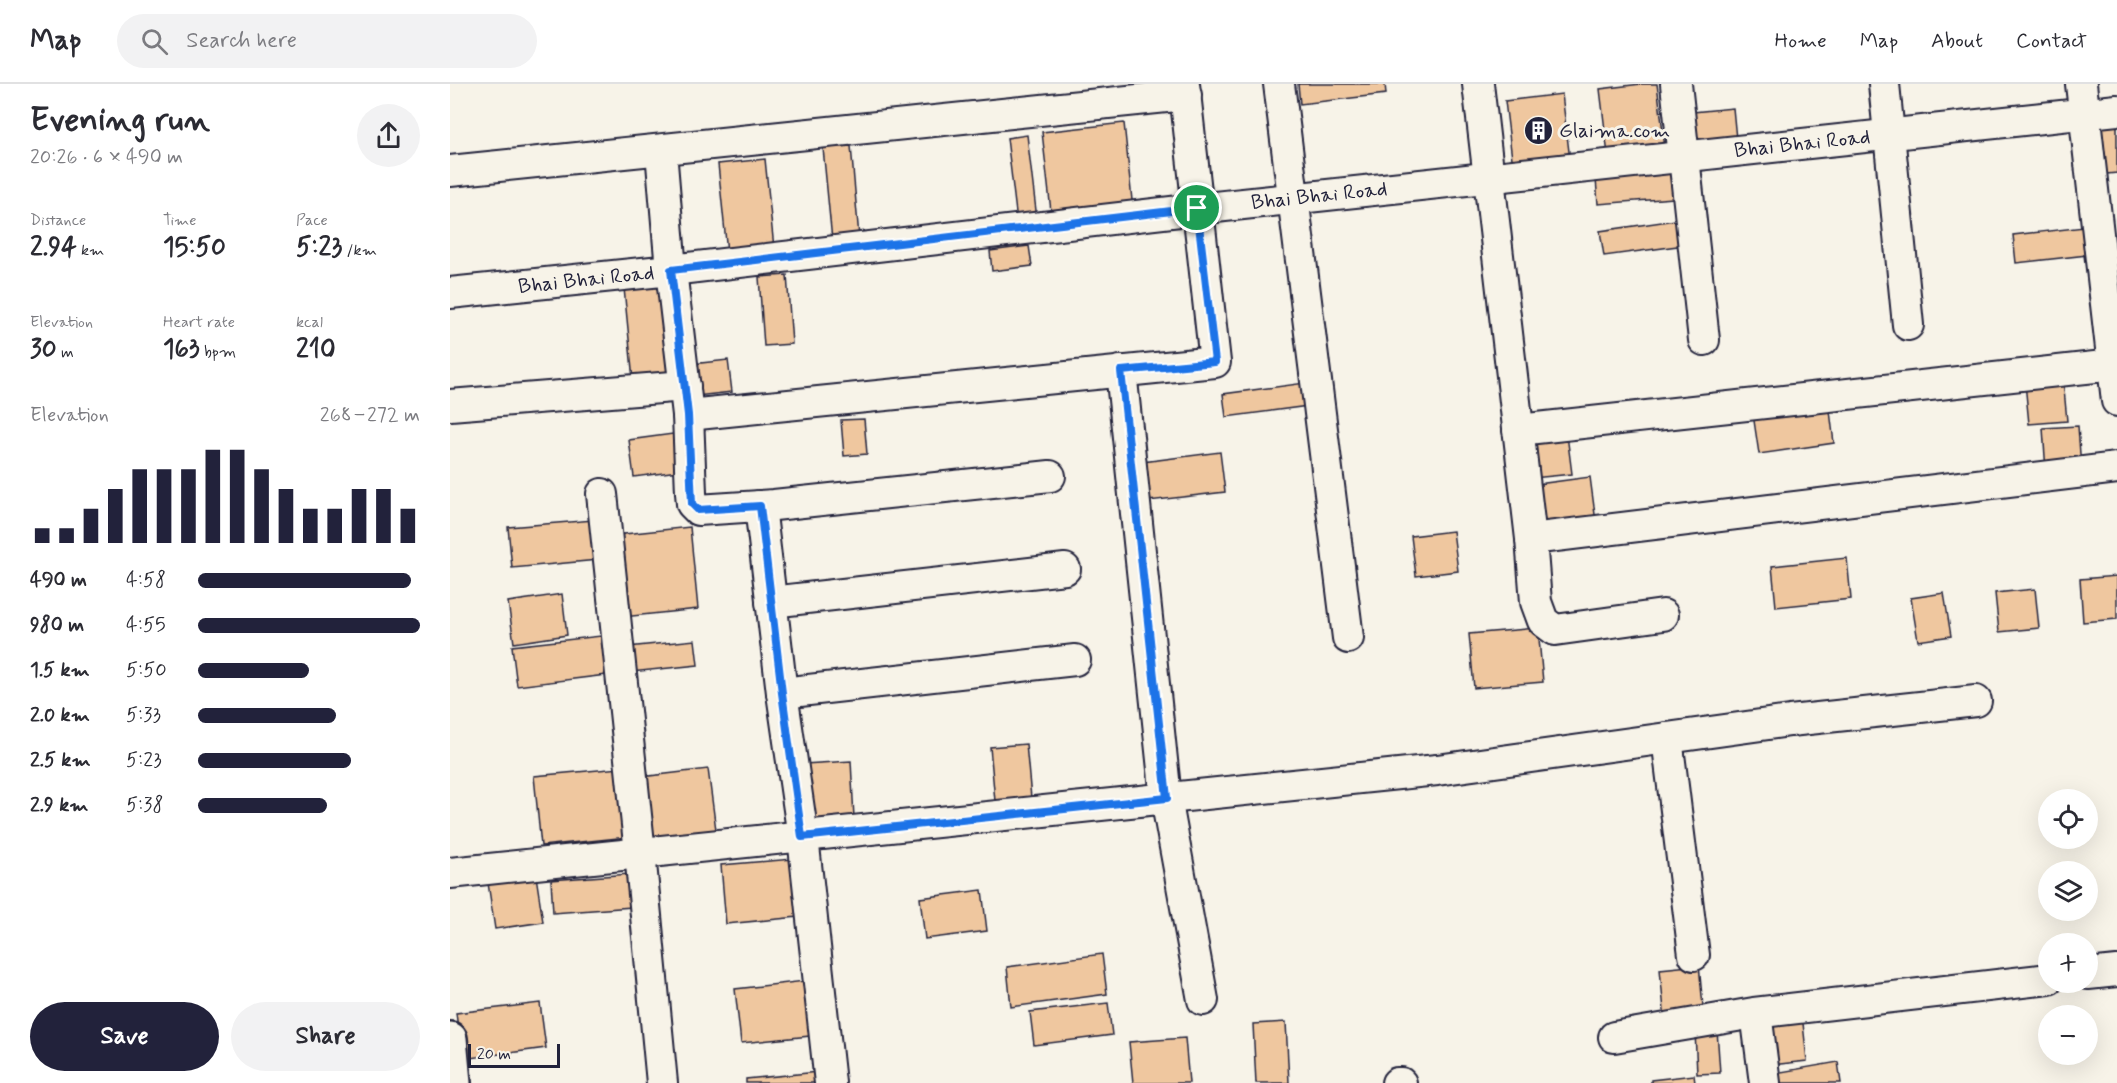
<!DOCTYPE html>
<meta charset="utf-8">
<style>
:root{--surface:#fff;--page:#f2f2f3;--text:#2b2b33;--muted:#7c7c81;--line:#e1e1e2;--accent:#22223b}
body{margin:0;font-family:Mynerve,sans-serif;background:var(--page);color:var(--text);height:100vh;display:flex;flex-direction:column;font-size:22px;white-space:nowrap}
*{box-sizing:border-box;margin:0}
p{font-size:20px;color:var(--muted)}
.icon{flex:none;width:33px;height:33px;fill:none;stroke:currentColor;stroke-width:2;stroke-linecap:round;stroke-linejoin:round}
.map{position:relative;flex:1;overflow:hidden}
.sheet{display:flex;flex-direction:column;background:var(--surface);width:450px}
.sheet>*{flex:none}
.tools{position:absolute;left:1588px;top:705px;display:grid;gap:12px}
.tools a{display:grid;place-items:center;width:60px;height:60px;border-radius:50%;background:var(--surface);box-shadow:0 6px 24px #0002;font-size:30px}
.scale{position:absolute;left:18px;bottom:15px;width:92px;box-sizing:border-box;padding-left:6px;border:3px solid #22223b;border-top:0;font-size:16px;line-height:21px;white-space:nowrap;color:#22223b;-webkit-text-stroke:4px #f7f3e8;paint-order:stroke}
.pin{position:absolute;display:grid;place-items:center;width:51px;height:51px;color:#fff;margin:-26px;border:3px solid #fff;border-radius:50%;box-shadow:0 2px 6px #0007}
.round{display:grid;place-items:center;flex:none;width:63px;height:63px;border-radius:32px;background:var(--page)}
.headline{display:flex;align-items:center;justify-content:space-between;height:102px;padding:0 30px}
h1{font-size:33px;font-weight:700;line-height:45px}
.stats{display:grid;grid-template-columns:repeat(3,1fr);gap:9px;height:102px;padding:6px 30px}
.stats div{display:grid;align-content:center}
.stats b{font-size:26px;font-weight:700}
.stats small{font-size:16px;font-weight:400}
.stats p{font-size:16px}
.chart{height:168px;padding:12px 30px}
.chart p{display:flex;justify-content:space-between}
.chart svg{width:100%;height:108px;margin-top:6px;stroke:var(--accent);stroke-width:6}
.primary-button{display:flex;gap:12px;margin-top:auto;padding:12px 30px}
.primary-button a{flex:1;height:69px;border-radius:36px;background:var(--accent);color:#fff;font-size:24px;font-weight:700;line-height:69px;text-align:center}
.primary-button a+a{background:var(--page);color:var(--text)}
ul{padding:0 30px;list-style:none;font-size:20px}
li{display:grid;grid-template-columns:96px 72px 1fr;align-items:center;height:45px}
li i{height:15px;border-radius:8px;background:var(--accent)}
header{display:flex;align-items:center;gap:36px;box-sizing:border-box;height:84px;padding:0 30px;background:var(--surface);border-bottom:2px solid var(--line)}
header strong{font-size:28px}
nav{display:flex;gap:33px;margin-inline-start:auto;font-size:21px}
.search{width:420px;height:54px;background:var(--page);display:flex;align-items:center;gap:15px;box-sizing:border-box;padding:0 21px;border-radius:33px;color:var(--muted);font-size:22px}
main{display:flex;flex:1;min-height:0}
.map>svg:first-child{display:block}
.building{fill:#efc79f;stroke:#22223b;stroke-width:1.5}
.lines{fill:none;stroke-linecap:round;stroke-linejoin:round}
.minor-casing{stroke:#22223b;stroke-width:34}
.tertiary-casing{stroke:#22223b;stroke-width:38}
.minor{stroke:#f7f3e8;stroke-width:30}
.tertiary{stroke:#f7f3e8;stroke-width:33}
.route-casing{stroke:#fff;stroke-width:12}
.route{stroke:#1a73e8;stroke-width:8}
.labels{text-anchor:middle;stroke-width:6;stroke-linejoin:round;paint-order:stroke}
.poi-label{font-size:21px;fill:#22223b;stroke:#f7f3e8;text-anchor:start}
.street-label{font-size:21px;fill:#22223b;stroke:#f7f3e8}
</style>
<header>
<strong>Map</strong>
<div class="search"><svg class="icon" aria-label="search" viewBox="0 0 24 24"><circle cx="10" cy="10" r="6"/><path d="M15 15l6 6"/></svg>Search here</div>
<nav><a>Home</a><a>Map</a><a>About</a><a>Contact</a></nav>
</header>
<main>
<section class="sheet">
<div class="headline"><div><h1>Evening run</h1><p>20:26 · 6 × 490 m</p></div><a class="round"><svg class="icon" aria-label="share" viewBox="0 0 24 24"><path d="M12 15V3M7 8l5-5 5 5M5 13v7h14v-7"/></svg></a></div>
<div class="stats">
<div><p>Distance</p><b>2.94<small> km</small></b></div>
<div><p>Time</p><b>15:50</b></div>
<div><p>Pace</p><b>5:23<small> /km</small></b></div>
</div>
<div class="stats">
<div><p>Elevation</p><b>30<small> m</small></b></div>
<div><p>Heart rate</p><b>163<small> bpm</small></b></div>
<div><p>kcal</p><b>210</b></div>
</div>
<div class="chart"><p><span>Elevation</span>268–272 m</p>
<svg viewBox="0 0 160 44" preserveAspectRatio="none"><path d="M5 44V38M15 44V38M25 44V30M35 44V22M45 44V14M55 44V14M65 44V14M75 44V6M85 44V6M95 44V14M105 44V22M115 44V30M125 44V30M135 44V22M145 44V22M155 44V30"/></svg>
</div>
<ul>
<li><b>490 m</b>4:58<i style="width:96%"></i></li>
<li><b>980 m</b>4:55<i style="width:100%"></i></li>
<li><b>1.5 km</b>5:50<i style="width:50%"></i></li>
<li><b>2.0 km</b>5:33<i style="width:62%"></i></li>
<li><b>2.5 km</b>5:23<i style="width:69%"></i></li>
<li><b>2.9 km</b>5:38<i style="width:58%"></i></li>
</ul>
<div class="primary-button"><a>Save</a><a>Share</a></div>
</section>
<div class="map">
<svg width="1667" height="999" viewBox="0 0 1667 999">
<rect width="100%" height="100%" fill="#f7f3e8"/>
<filter id="ink" filterUnits="userSpaceOnUse"><feTurbulence type="fractalNoise" baseFrequency=".0167" numOctaves="2"/><feDisplacementMap in="SourceGraphic" scale="12" xChannelSelector="R" yChannelSelector="G"/><feConvolveMatrix kernelMatrix="1 2 1 2 8 2 1 2 1" color-interpolation-filters="sRGB"/></filter>
<g filter="url(#ink)">
<g class="building">
<path d="M848,0H935L936,10L850,20Z"/>
<path d="M1191,0H1207L1215,64L1158,71L1150,5Z"/>
<path d="M1112,10L1120,76L1063,83L1055,17Z"/>
<path d="M1283,24L1286,55L1246,59L1243,28Z"/>
<path d="M674,39L683,126L602,136L592,48Z"/>
<path d="M1667,40V89L1646,91L1640,43Z"/>
<path d="M577,51L587,135L567,137L557,54Z"/>
<path d="M401,62L409,153L382,156L373,64Z"/>
<path d="M315,75L324,164L277,168L268,80Z"/>
<path d="M1234,88L1236,113L1148,120L1146,95Z"/>
<path d="M1239,134L1242,160L1154,172L1150,147Z"/>
<path d="M1634,143L1637,171L1566,179L1563,151Z"/>
<path d="M579,162L582,182L542,187L540,167Z"/>
<path d="M337,191L342,260L314,262L309,193Z"/>
<path d="M218,200L226,292L183,296L174,204Z"/>
<path d="M278,276L282,308L246,312L242,280Z"/>
<path d="M1613,295L1617,337L1579,340L1575,299Z"/>
<path d="M855,299L858,322L776,333L773,310Z"/>
<path d="M1379,319L1384,359L1309,370L1303,330Z"/>
<path d="M414,335L417,370L394,372L391,336Z"/>
<path d="M1628,342L1631,384L1596,387L1593,344Z"/>
<path d="M230,349L235,386L184,393L179,356Z"/>
<path d="M1117,351L1122,390L1083,394L1078,355Z"/>
<path d="M770,368L775,408L690,418L685,379Z"/>
<path d="M1140,393L1146,438L1093,445L1088,400Z"/>
<path d="M144,436L148,476L62,484L58,443Z"/>
<path d="M240,443L248,525L173,533L165,451Z"/>
<path d="M1003,447L1008,487L966,492L961,452Z"/>
<path d="M1397,474L1401,515L1326,523L1322,482Z"/>
<path d="M1667,492V535L1633,538L1630,495Z"/>
<path d="M1585,505L1589,544L1549,548L1545,509Z"/>
<path d="M1494,509L1501,552L1468,557L1461,514Z"/>
<path d="M112,510L117,551L64,559L58,518Z"/>
<path d="M1088,544L1093,598L1024,604L1019,550Z"/>
<path d="M151,552L156,591L67,602L62,562Z"/>
<path d="M245,556L248,581L181,588L178,563Z"/>
<path d="M576,660L581,714L545,717L540,663Z"/>
<path d="M401,677L404,734L357,736L354,680Z"/>
<path d="M170,684L178,753L91,762L84,692Z"/>
<path d="M258,685L266,746L200,755L191,693Z"/>
<path d="M343,775L348,833L276,840L271,781Z"/>
<path d="M180,790L182,823L103,829L101,796Z"/>
<path d="M86,792L93,838L45,845L38,799Z"/>
<path d="M532,806L537,847L475,855L470,814Z"/>
<path d="M652,870L657,910L561,923L557,883Z"/>
<path d="M1249,881L1254,933L1215,937L1210,885Z"/>
<path d="M355,897L360,952L291,959L285,905Z"/>
<path d="M90,919L96,964L12,975L6,929Z"/>
<path d="M658,919L662,951L584,961L580,928Z"/>
<path d="M1352,930L1357,977L1320,981L1315,933Z"/>
<path d="M836,938L839,999H806L803,940Z"/>
<path d="M1267,946L1270,989L1247,990L1245,947Z"/>
<path d="M735,954L739,999H683L679,958Z"/>
<path d="M1388,978L1391,999H1327L1325,989Z"/>
<path d="M368,988L369,999H296V995Z"/>
<path d="M1244,991L1245,999H1201V996Z"/>
</g>
<g class="lines">
<defs>
<g id="minor">
<path d="M829,0L898,554"/>
<path d="M1028,0L1081,455L1086,518L1093,537L1105,546L1213,531"/>
<path d="M1226,0L1254,256"/>
<path d="M1434,0L1458,241"/>
<path d="M1631,0L1667,317"/>
<path d="M211,67L221,186L238,331L765,278L734,0"/>
<path d="M0,87L736,11"/>
<path d="M0,209L221,186L747,125L1667,26"/>
<path d="M671,287L716,714L753,916"/>
<path d="M0,321L235,302"/>
<path d="M238,331L241,409L242,420L248,426L324,421L600,392"/>
<path d="M1068,346L1663,281"/>
<path d="M152,410L190,769L212,999"/>
<path d="M310,422L332,609L353,753L380,999"/>
<path d="M1081,455L1667,384"/>
<path d="M321,518L615,485"/>
<path d="M332,609L625,576"/>
<path d="M1217,654L1244,871"/>
<path d="M0,789L987,686L1340,637L1526,617"/>
<path d="M1638,890L1667,887"/>
<path d="M1306,929L1315,999"/>
<path d="M1164,953L1304,929L1599,895"/>
<path d="M947,999H951"/>
</g>
<path id="tertiary" d="M0,955L4,999"/>
</defs>
<use href="#minor" class="minor-casing"/>
<use href="#tertiary" class="tertiary-casing"/>
<use href="#minor" class="minor"/>
<use href="#tertiary" class="tertiary"/>
</g>
</g>
<g class="lines" filter="url(#ink)">
<defs>
<path id="route" d="M747,124L765,278L671,287L717,714L352,753L332,609L310,422L248,426L242,420L238,331L221,186Z"/>
</defs>
<use href="#route" class="route-casing"/>
<use href="#route" class="route"/>
</g>
<defs>
<symbol id="building-disc" viewBox="-11 -11 22 22"><circle r="9.5" fill="#22223b" stroke="#f7f3e8"/><path d="M-4-6H4V6H1V3H-1V6H-4ZM-2.5-4.3h1.7v1.8h-1.7ZM.8-4.3h1.7v1.8H.8ZM-2.5-1h1.7V.8h-1.7ZM.8-1h1.7V.8H.8Z" fill="#fff"/></symbol>
</defs>
<g fill-rule="evenodd">
<use href="#building-disc" x="1072" y="30" width="33" height="33"/>
</g>
<g class="labels">
<g class="poi-label">
<text x="1109" y="53">Glaima.com</text>
</g>
<g class="street-label">
<text transform="translate(1352 59) rotate(-6)" y="7">Bhai Bhai Road</text>
<text transform="translate(869 111) rotate(-6)" y="7">Bhai Bhai Road</text>
<text transform="translate(136 195) rotate(-6)" y="7">Bhai Bhai Road</text>
</g>
</g>
</svg>
<div class="tools">
<a><svg class="icon" aria-label="locate" viewBox="0 0 24 24"><circle cx="12" cy="12" r="6"/><path d="M12 2v4M12 18v4M2 12h4M18 12h4"/></svg></a>
<a><svg class="icon" aria-label="layers" viewBox="0 0 24 24"><path d="M12 4l9 5-9 5-9-5zM3 14l9 5 9-5"/></svg></a>
<a>+</a>
<a>−</a>
</div>
<div class="scale">20 m</div>
<div class="pin" style="left:747px;top:124px;background:#1e9e55"><svg class="icon" aria-label="arrive" viewBox="0 0 24 24"><path d="M6 21V4h12l-3 4 3 4H6"/></svg></div>
</div>
</main>
